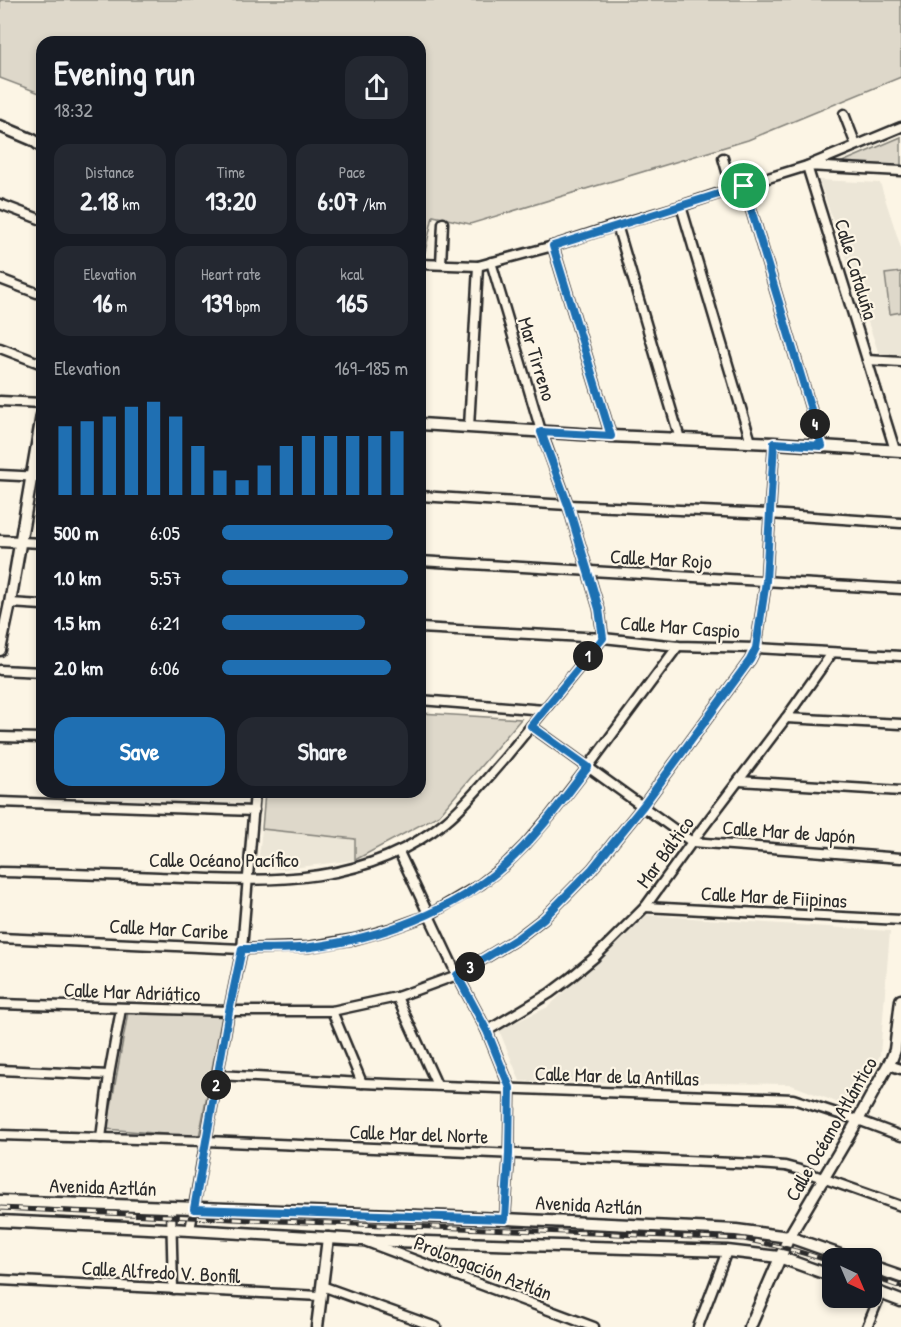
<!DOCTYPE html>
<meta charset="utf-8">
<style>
:root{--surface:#171b24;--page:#242831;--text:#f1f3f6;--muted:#9ea1a6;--accent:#1f6fb2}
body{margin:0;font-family:"Patrick Hand",sans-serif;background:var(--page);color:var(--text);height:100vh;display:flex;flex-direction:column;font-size:22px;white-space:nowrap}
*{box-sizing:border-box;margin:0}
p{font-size:20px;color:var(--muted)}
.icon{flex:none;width:33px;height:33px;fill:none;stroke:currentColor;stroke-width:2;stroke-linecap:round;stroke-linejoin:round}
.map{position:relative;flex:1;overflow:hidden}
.sheet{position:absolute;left:36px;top:36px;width:390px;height:762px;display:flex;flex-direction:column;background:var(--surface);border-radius:18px;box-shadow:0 3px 9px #0003}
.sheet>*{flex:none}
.needle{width:39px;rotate:136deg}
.buttons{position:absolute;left:822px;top:1248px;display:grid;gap:12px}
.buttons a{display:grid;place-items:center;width:60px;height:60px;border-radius:12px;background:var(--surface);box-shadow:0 3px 9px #0003;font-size:30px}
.pin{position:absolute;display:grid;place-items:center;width:51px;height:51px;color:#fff;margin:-26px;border:3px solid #fff;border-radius:50%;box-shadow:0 2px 6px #0007}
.km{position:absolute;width:30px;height:30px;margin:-15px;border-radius:50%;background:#222;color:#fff;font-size:16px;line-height:30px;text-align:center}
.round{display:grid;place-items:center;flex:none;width:63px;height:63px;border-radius:18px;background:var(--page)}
.headline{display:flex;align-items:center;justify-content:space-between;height:102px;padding:0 18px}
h1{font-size:33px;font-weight:800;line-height:45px}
.stats{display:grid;grid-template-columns:repeat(3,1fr);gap:9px;height:102px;padding:6px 18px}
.stats div{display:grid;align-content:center;border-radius:15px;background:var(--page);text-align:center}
.stats b{font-size:26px;font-weight:800}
.stats small{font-size:16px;font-weight:400}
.stats p{font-size:16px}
.chart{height:168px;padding:12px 18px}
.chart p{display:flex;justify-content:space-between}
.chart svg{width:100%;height:108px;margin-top:6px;stroke:var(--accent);stroke-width:6}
.button{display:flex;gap:12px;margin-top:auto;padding:12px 18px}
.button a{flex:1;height:69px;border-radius:18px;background:var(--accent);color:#fff;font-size:24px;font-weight:800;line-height:69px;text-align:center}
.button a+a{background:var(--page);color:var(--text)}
ul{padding:0 18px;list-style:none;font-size:20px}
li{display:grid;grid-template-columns:96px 72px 1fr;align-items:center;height:45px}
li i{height:15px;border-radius:8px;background:var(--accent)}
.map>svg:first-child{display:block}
.built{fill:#ece6d7}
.green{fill:#ded8ca;stroke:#84827a;stroke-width:1.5}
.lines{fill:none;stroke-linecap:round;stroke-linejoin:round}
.street-casing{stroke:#2b2b2b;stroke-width:13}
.secondary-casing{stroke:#2b2b2b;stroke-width:15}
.street{stroke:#fcf5e5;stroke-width:8}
.secondary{stroke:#fcf5e5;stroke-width:10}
.rail-casing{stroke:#2b2b2b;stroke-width:5}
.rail{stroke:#fcf5e5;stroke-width:3;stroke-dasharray:9;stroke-linecap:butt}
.route-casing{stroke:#fff;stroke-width:12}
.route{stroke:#1f6fb2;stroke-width:8}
.labels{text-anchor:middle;stroke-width:4.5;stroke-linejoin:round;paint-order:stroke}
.street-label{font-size:20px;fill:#2b2b2b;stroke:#fcf5e5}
</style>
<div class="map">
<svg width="901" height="1327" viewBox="0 0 901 1327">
<rect width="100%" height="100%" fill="#fcf5e5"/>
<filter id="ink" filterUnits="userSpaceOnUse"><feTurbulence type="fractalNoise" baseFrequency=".0167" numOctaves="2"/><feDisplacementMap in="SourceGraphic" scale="12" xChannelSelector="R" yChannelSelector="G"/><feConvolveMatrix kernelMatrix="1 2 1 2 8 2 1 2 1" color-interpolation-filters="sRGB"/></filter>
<g filter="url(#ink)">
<g class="built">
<path d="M819,180L880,183L901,248V359L880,357Z"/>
<path d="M262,829L356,839L355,860L284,869L268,868L263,866L260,862L259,855Z"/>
<path d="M646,915L890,931L880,1055L852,1108L789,1084L520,1081L499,1030L548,1007Z"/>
</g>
<g class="green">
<path d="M0,0H901V77L748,140L470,224L433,216L425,252L420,251V42H42V94L0,78Z"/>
<path d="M901,137V169L833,166Z"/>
<path d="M901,272V312L890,314L885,274Z"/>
<path d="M420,713L521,719L439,815L355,860V839L262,829L265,792H420Z"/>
<path d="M128,1012L222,1016L199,1137L107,1129Z"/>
</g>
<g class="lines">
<defs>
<g id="street">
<path d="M844,114L856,145"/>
<path d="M723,158L732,189"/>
<path d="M744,186L822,446"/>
<path d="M0,204L42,220"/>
<path d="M681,206L751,442"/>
<path d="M617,225L680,439"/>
<path d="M553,246L611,436"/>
<path d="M420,264L478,266L553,246L617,225L681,206L732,189L807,166L901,127"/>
<path d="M441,264L443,223"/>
<path d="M0,279L42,295"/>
<path d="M0,348L42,364"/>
<path d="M867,360L901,362"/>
<path d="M0,401L42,403"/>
<path d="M469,427L478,266"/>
<path d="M895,450L807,166L901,171"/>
<path d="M0,475L42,477"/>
<path d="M420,496L568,505L769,514L901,523"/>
<path d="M21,542L42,543"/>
<path d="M420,561L901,589"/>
<path d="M10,603L42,605"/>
<path d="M420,628L603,638L678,646L756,648L901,656"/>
<path d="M0,670L42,672"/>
<path d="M420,700L544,710"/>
<path d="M786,718L901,724"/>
<path d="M531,726L692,842L901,858"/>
<path d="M0,737L42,738"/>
<path d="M739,781L901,791"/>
<path d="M0,802L254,811"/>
<path d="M399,852L457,975L487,1031L510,1088L509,1154L505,1219"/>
<path d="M0,872C53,873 106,875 159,877C261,881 362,890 446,821C468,803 486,779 505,758C538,718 570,678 603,638L599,609L568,505L541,431L491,262"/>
<path d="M645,907L901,920"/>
<path d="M0,938L242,949L308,947L355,939L390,929L429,915L481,884L505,865L525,845L551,815L588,767L678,646"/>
<path d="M397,997L437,1085"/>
<path d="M0,1004L229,1011H332L397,997L457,975L518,938L544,918L592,869L643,806L750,660L756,648L766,581L774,443"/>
<path d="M332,1011L362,1083"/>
<path d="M487,1031L550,993L570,978L595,957L645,907L692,842L786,718L832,653"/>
<path d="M889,1065L901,1069"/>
<path d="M0,1070L109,1075"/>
<path d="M218,1075L362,1083L793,1099L858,1120L901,1136"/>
<path d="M0,1135L206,1141L757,1164L785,1166L800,1170L901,1206"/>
<path d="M101,1138L109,1075L121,1009"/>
<path d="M171,1208L173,1289"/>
<path d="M190,1230L229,1011L242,949L255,792"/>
<path d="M367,1242L594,1327"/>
<path d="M0,1280L320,1296"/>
<path d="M322,1286L436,1327"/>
<path d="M698,1327L727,1251"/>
<path d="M867,1327L881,1293"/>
</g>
<g id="secondary">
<path d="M0,126L33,140L42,147"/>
<path d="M420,424L611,436L774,443L901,451"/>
<path d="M0,541L21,542"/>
<path d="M0,650L10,603L42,415"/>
<path d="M0,1201L505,1219L736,1230L789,1237L849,1258"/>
<path d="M0,1221L190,1230L361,1240L727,1251L779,1257L832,1276"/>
<path d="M872,1267L901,1277"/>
<path d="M872,1290L901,1301"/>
<path d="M317,1327L328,1238"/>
<path d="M750,1327L789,1237L858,1120L892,1058L895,1050L901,1000"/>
</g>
</defs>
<use href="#street" class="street-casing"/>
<use href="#secondary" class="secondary-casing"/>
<use href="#street" class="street"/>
<use href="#secondary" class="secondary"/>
<defs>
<g id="rail">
<path d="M0,1208L253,1220L744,1239C774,1245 803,1252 832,1262"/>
<path d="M872,1277L901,1287"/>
</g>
</defs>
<use href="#rail" class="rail-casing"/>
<use href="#rail" class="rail"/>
</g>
</g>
<g class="lines" filter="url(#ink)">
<defs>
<path id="route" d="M744,186L822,446L774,443L766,581L756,648L750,660L643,806L592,869L544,918L518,938L457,975L487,1031L510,1088L509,1154L505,1219L194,1209L229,1011L242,949C265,948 288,950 311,947C381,938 452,912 505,865C537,836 562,801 588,767L531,726L603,638L599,609L568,505L541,432L611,436L553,246Z"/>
</defs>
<use href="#route" class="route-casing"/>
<use href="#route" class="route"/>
</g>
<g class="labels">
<g class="street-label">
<text transform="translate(856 269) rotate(73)" y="7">Calle Cataluña</text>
<text transform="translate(537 359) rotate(73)" y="7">Mar Tirreno</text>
<text transform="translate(661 559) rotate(3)" y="7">Calle Mar Rojo</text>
<text transform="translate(680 627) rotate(4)" y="7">Calle Mar Caspio</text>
<text transform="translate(789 832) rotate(4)" y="7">Calle Mar de Japón</text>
<text transform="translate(665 852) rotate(-54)" y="7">Mar Báltico</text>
<text x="224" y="867">Calle Océano Pacífico</text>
<text transform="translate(774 897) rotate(3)" y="7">Calle Mar de Fiipinas</text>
<text transform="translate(169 929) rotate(3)" y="7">Calle Mar Caribe</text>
<text transform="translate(132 992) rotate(2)" y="7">Calle Mar Adriático</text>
<text transform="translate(617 1076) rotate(2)" y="7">Calle Mar de la Antillas</text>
<text transform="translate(831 1129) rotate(-60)" y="7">Calle Océano Atlántico</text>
<text transform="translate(419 1134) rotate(2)" y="7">Calle Mar del Norte</text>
<text transform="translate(103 1187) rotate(2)" y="7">Avenida Aztlán</text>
<text transform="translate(589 1205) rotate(3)" y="7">Avenida Aztlán</text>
<text transform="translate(483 1268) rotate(21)" y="7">Prolongación Aztlán</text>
<text transform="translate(161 1272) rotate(3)" y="7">Calle Alfredo V. Bonfil</text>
</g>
</g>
</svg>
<div class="buttons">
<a><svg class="needle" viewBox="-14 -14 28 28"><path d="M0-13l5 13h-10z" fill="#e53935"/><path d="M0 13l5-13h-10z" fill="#9ea1a6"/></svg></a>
</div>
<div class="pin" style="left:744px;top:186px;background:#1e9e55"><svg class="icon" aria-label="arrive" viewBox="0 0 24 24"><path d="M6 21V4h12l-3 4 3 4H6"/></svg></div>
<b class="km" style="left:588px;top:656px">1</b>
<b class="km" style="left:216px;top:1085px">2</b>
<b class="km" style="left:470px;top:967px">3</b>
<b class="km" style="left:815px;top:424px">4</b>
<section class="sheet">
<div class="headline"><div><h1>Evening run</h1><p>18:32</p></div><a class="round"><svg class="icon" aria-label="share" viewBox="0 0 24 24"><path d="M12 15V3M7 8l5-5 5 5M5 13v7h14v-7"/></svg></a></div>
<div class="stats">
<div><p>Distance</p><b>2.18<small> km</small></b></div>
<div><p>Time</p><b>13:20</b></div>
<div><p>Pace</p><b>6:07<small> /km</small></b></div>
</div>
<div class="stats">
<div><p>Elevation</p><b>16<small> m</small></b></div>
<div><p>Heart rate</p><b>139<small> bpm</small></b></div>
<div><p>kcal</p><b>165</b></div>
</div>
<div class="chart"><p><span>Elevation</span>169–185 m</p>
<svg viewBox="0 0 160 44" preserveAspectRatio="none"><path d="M5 44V16M15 44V14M25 44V12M35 44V8M45 44V6M55 44V12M65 44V24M75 44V34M85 44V38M95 44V32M105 44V24M115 44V20M125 44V20M135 44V20M145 44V20M155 44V18"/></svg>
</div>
<ul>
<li><b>500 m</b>6:05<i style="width:92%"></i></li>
<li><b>1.0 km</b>5:57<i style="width:100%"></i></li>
<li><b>1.5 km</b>6:21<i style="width:77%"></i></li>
<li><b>2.0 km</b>6:06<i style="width:91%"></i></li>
</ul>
<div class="button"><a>Save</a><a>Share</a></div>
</section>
</div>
